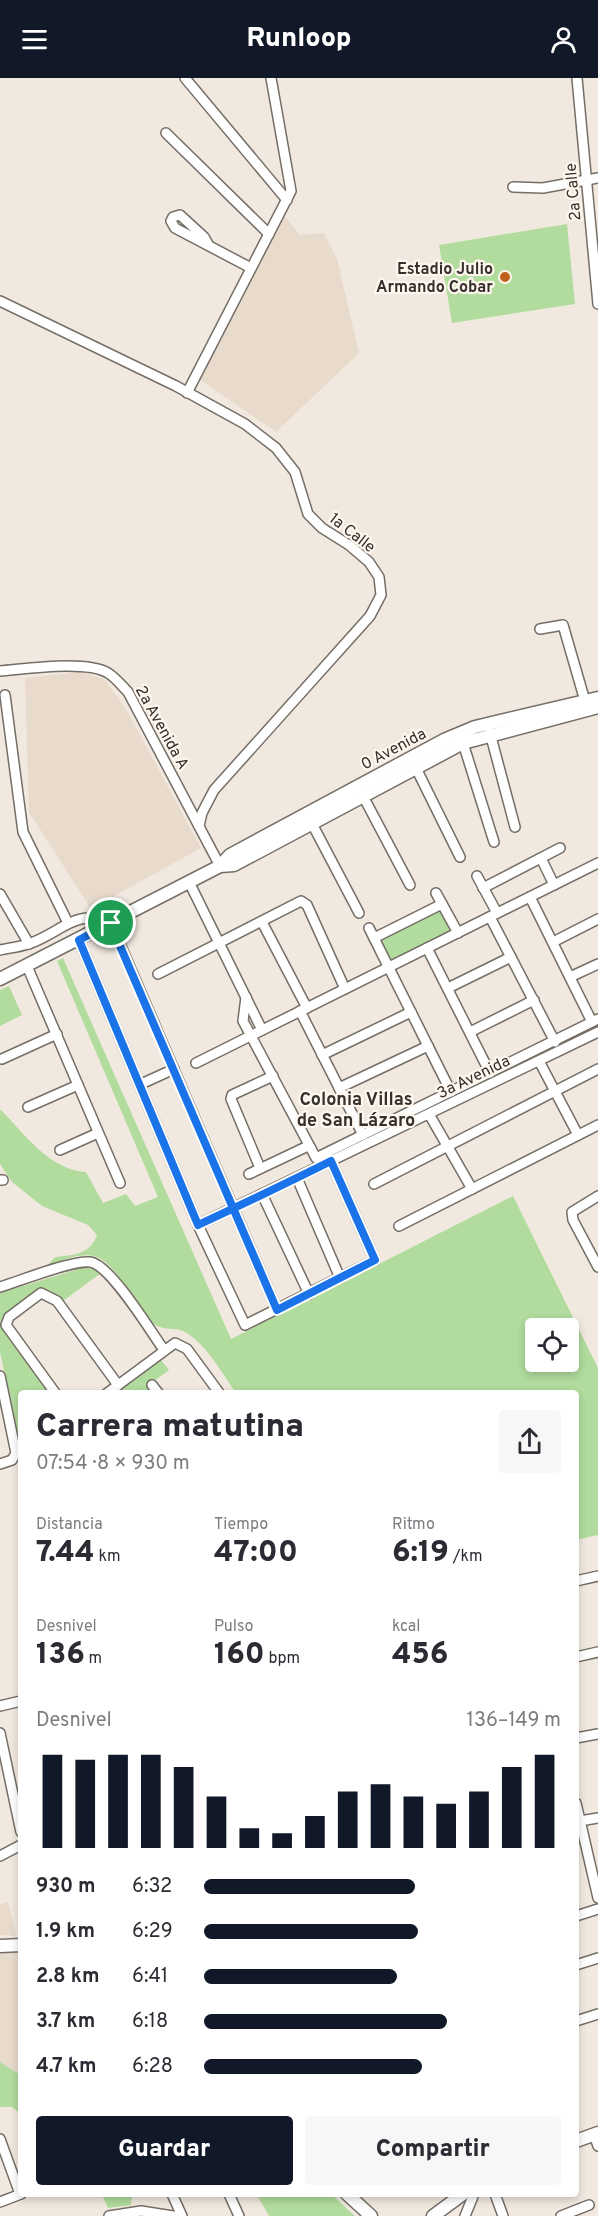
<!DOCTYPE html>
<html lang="es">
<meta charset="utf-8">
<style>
:root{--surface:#fff;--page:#f7f7f7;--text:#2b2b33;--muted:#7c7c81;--accent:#111827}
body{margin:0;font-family:Overpass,sans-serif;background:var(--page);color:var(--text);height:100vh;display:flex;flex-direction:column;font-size:22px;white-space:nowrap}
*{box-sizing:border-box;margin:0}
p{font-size:20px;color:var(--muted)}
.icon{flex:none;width:33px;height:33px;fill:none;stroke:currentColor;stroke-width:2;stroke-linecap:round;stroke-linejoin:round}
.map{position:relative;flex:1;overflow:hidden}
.details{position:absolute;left:18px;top:1312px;width:561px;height:807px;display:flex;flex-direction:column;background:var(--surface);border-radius:6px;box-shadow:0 3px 9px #0003}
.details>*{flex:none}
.tools{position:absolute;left:525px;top:1240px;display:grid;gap:12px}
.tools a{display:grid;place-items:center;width:54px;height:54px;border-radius:6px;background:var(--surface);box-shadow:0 3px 9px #0003;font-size:30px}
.pin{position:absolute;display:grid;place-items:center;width:51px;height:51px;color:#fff;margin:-26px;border:3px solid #fff;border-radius:50%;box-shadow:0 2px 6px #0007}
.round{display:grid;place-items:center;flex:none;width:63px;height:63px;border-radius:6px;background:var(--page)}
.overview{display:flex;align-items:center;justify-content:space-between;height:102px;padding:0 18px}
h1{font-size:33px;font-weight:800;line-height:45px}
.stats{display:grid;grid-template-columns:repeat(3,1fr);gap:9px;height:102px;padding:6px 18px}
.stats div{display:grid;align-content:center}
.stats b{font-size:30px;font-weight:800}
.stats small{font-size:16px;font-weight:400}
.stats p{font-size:16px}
.chart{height:168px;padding:12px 18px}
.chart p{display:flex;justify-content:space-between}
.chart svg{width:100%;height:108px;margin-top:6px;stroke:var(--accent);stroke-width:6}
.primary-button{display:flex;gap:12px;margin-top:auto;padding:12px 18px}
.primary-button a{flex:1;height:69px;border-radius:6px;background:var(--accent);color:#fff;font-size:24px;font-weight:800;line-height:69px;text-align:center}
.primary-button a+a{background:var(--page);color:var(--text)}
ul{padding:0 18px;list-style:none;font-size:20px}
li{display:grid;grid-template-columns:96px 72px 1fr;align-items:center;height:45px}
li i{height:15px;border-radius:8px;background:var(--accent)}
header{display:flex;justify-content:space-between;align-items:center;height:78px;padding:0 18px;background:var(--accent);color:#fff;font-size:27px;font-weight:800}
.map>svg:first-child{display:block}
.built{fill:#e8dbcc}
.green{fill:#b1dc9d;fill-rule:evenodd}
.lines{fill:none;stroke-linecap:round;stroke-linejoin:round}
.minor-casing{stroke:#756e66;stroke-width:12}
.major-casing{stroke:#756e66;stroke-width:15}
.minor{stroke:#fff;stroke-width:9}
.major{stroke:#fff;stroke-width:12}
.route-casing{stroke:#fff;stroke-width:12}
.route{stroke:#1a73e8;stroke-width:8}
.poi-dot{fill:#c0601c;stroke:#fff6ed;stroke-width:2}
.labels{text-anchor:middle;stroke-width:4.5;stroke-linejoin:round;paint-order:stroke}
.street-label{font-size:16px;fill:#34302d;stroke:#fff6ed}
.poi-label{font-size:16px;font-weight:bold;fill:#34302d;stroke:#fff6ed;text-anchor:end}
.neighbourhood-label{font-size:18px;font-weight:bold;fill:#34302d;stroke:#fff6ed}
</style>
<header><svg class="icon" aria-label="menu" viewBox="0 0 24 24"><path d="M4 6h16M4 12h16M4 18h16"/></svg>Runloop<svg class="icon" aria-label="person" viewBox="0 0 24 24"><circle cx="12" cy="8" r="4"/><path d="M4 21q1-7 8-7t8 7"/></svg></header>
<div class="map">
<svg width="598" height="2138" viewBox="0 0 598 2138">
<rect width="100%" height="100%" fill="#f1e9df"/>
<g class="built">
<path d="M279,131L300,157L324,155L337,181L359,275L276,354L196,299Z"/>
<path d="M81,594L104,601L126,631L201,770L91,831L29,734L25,600Z"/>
<path d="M8,1824L16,1858L0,1857V1826Z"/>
<path d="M6,1874H21V1994L17,1995L0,1984V1876Z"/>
</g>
<g class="green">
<path d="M567,146L575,226L452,245L439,167Z"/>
<path d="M440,831L450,853L390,883L379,861Z"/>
<path d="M63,880L231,1261L513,1118L598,1290V1457L576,1462V1316L236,1315C222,1295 208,1269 187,1255C174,1247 164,1256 149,1242C133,1226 117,1187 97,1179C82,1173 62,1183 48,1187L55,1179C73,1177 90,1177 97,1157L88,1147L42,1128L12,1104L0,1086V1031C25,1056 49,1092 86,1094L103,1125L126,1116L135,1128L158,1119L57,883ZM536,1251H568V1284H536Z"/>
<path d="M9,908L22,937L0,948V912Z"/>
<path d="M82,1190H94L101,1195L63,1223L54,1215L44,1212L5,1238L51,1315L21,1316V1374L0,1274V1215Z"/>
<path d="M160,1281L169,1292L149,1307L152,1315L114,1316Z"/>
<path d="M0,1984L17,1995L21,1994V2036L12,2029H0Z"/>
<path d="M102,2117H132L131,2127L108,2130Z"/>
<path d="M257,2117H332L355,2138H269Z"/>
</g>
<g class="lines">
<defs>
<g id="minor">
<path d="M185,0L287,122"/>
<path d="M577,0L598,226"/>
<path d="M166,55L269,156"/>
<path d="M513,109L543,110L598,100"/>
<path d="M208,166L204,159L180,137L173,139L171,143L175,150L251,190"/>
<path d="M0,223L176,308L245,346L276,370L295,394L308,436L322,450L349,467L369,484L379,499L381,517L370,538L214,712L202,735L199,748"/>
<path d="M187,315L291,113L271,0"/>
<path d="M540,551L563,547L585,623"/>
<path d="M0,593C26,591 86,582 108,595C116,600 122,608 128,614L220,788"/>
<path d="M5,617L23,754L68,845"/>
<path d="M490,655L515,749"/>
<path d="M463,665L494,764"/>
<path d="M413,684L460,779"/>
<path d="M363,718L410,807"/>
<path d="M309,740L359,835"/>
<path d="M541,780L554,807"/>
<path d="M477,798L497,835"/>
<path d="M189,804L262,952"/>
<path d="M483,810L560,770"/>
<path d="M436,815L458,855"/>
<path d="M0,816L29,866"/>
<path d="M530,819L592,944"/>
<path d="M490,839L555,964"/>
<path d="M262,844L307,930"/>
<path d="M369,850L451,1014"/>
<path d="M374,860L442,826"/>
<path d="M79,862L198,1147L245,1247L375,1182L331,1083"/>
<path d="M553,864L598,841"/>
<path d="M427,870L490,995"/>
<path d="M0,872C9,870 19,869 28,866C60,856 75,829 111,845L277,1232"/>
<path d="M27,888L120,1105"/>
<path d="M158,896L301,823L307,827L345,911"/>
<path d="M570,899L598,886"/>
<path d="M448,910L511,879"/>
<path d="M246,919L243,943L316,1080L598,941"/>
<path d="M300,933L363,1057"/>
<path d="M470,954L534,922"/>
<path d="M322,977L411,934"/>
<path d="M2,981L57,956"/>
<path d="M539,983L578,1057"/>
<path d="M196,985L598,785"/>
<path d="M141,1006L174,991"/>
<path d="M339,1010L428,968"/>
<path d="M28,1029L78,1007"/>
<path d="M429,1036L472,1111"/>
<path d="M60,1072L98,1055"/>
<path d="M260,1090L231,1021L232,1017L273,998"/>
<path d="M249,1096L308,1068"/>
<path d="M297,1100L340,1200"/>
<path d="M0,1102H3"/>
<path d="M374,1106L598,991"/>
<path d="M262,1116L309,1216"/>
<path d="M598,1118L572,1134L573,1142L598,1189"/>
<path d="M198,1147L598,954"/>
<path d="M399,1148L598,1047"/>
<path d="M0,1209C20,1203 72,1182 90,1184C110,1186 151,1254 164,1272"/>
<path d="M0,1298L16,1375L12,1382L0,1386"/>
<path d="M152,1307L159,1316"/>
<path d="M56,1316L6,1247L9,1239L41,1215L57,1223L118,1307"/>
<path d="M106,1316L175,1265L187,1271L220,1316"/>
<path d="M576,1503L598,1498"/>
<path d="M576,1579L598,1574"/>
<path d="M0,1628L21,1623"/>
<path d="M0,1655L21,1754"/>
<path d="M576,1660L598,1656"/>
<path d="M576,1725L598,1820"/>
<path d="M580,1743L598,1740"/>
<path d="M0,1778L21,1767"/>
<path d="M576,1838L598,1831"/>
<path d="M576,1887L598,1880"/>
<path d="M576,1943L598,1936"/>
<path d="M594,2057L598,2068"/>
<path d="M0,2061L20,2116"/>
<path d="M172,2116L182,2138"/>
<path d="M229,2116L239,2138"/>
<path d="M495,2116L503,2138"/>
<path d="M0,2124L21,2116"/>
<path d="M109,2138L141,2133L173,2138"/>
<path d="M465,2138L474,2116"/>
<path d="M561,2138L589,2127"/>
</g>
<g id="major">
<path d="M220,788L234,787L463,665L598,629"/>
<path d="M0,901L220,788L230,777L444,662L475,649L598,620"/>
<path d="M0,1868L21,1867"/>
<path d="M576,2063L598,2055"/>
<path d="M347,2116L371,2138"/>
<path d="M433,2138L463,2116"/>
</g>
</defs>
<use href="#minor" class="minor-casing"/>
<use href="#major" class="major-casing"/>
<use href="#minor" class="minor"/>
<use href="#major" class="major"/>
</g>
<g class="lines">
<defs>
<path id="route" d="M111,845L79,862L198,1147C243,1126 287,1105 331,1083L375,1182L277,1232C223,1106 168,980 114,854L111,845"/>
</defs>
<use href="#route" class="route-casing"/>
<use href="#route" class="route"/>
</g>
<circle class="poi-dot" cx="505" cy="199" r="6"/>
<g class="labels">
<g class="street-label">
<text transform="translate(572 114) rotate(-95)" y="6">2a Calle</text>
<text transform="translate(353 454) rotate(38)" y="6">1a Calle</text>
<text transform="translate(163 649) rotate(61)" y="6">2a Avenida A</text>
<text transform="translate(393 670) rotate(-28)" y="6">0 Avenida</text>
<text transform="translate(473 998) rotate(-26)" y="6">3a Avenida</text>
</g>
<g class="poi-label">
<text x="493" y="196">Estadio Julio<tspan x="493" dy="18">Armando Cobar</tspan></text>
</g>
<g class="neighbourhood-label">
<text x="356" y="1027">Colonia Villas<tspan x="356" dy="21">de San Lázaro</tspan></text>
</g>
</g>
</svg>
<div class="tools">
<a><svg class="icon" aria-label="locate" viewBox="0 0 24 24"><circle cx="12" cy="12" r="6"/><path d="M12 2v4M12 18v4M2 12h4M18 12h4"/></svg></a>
</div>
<div class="pin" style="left:111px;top:845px;background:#1e9e55"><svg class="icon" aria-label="arrive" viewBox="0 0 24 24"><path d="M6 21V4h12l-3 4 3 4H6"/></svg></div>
<section class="details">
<div class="overview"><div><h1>Carrera matutina</h1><p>07:54 · 8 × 930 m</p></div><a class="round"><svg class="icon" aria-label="share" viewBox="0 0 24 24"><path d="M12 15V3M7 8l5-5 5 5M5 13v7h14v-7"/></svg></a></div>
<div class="stats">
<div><p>Distancia</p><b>7.44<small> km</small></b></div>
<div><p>Tiempo</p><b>47:00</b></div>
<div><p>Ritmo</p><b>6:19<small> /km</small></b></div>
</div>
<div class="stats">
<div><p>Desnivel</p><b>136<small> m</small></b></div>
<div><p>Pulso</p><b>160<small> bpm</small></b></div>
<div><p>kcal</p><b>456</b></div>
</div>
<div class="chart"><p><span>Desnivel</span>136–149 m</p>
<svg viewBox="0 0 160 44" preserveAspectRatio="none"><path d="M5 44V6M15 44V8M25 44V6M35 44V6M45 44V11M55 44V23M65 44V36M75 44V38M85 44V31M95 44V21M105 44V18M115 44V23M125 44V26M135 44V21M145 44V11M155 44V6"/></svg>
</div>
<ul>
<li><b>930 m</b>6:32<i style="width:59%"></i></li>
<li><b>1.9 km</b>6:29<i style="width:60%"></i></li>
<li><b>2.8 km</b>6:41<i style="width:54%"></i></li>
<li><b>3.7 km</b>6:18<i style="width:68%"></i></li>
<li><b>4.7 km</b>6:28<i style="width:61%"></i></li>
</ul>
<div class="primary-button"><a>Guardar</a><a>Compartir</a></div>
</section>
</div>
